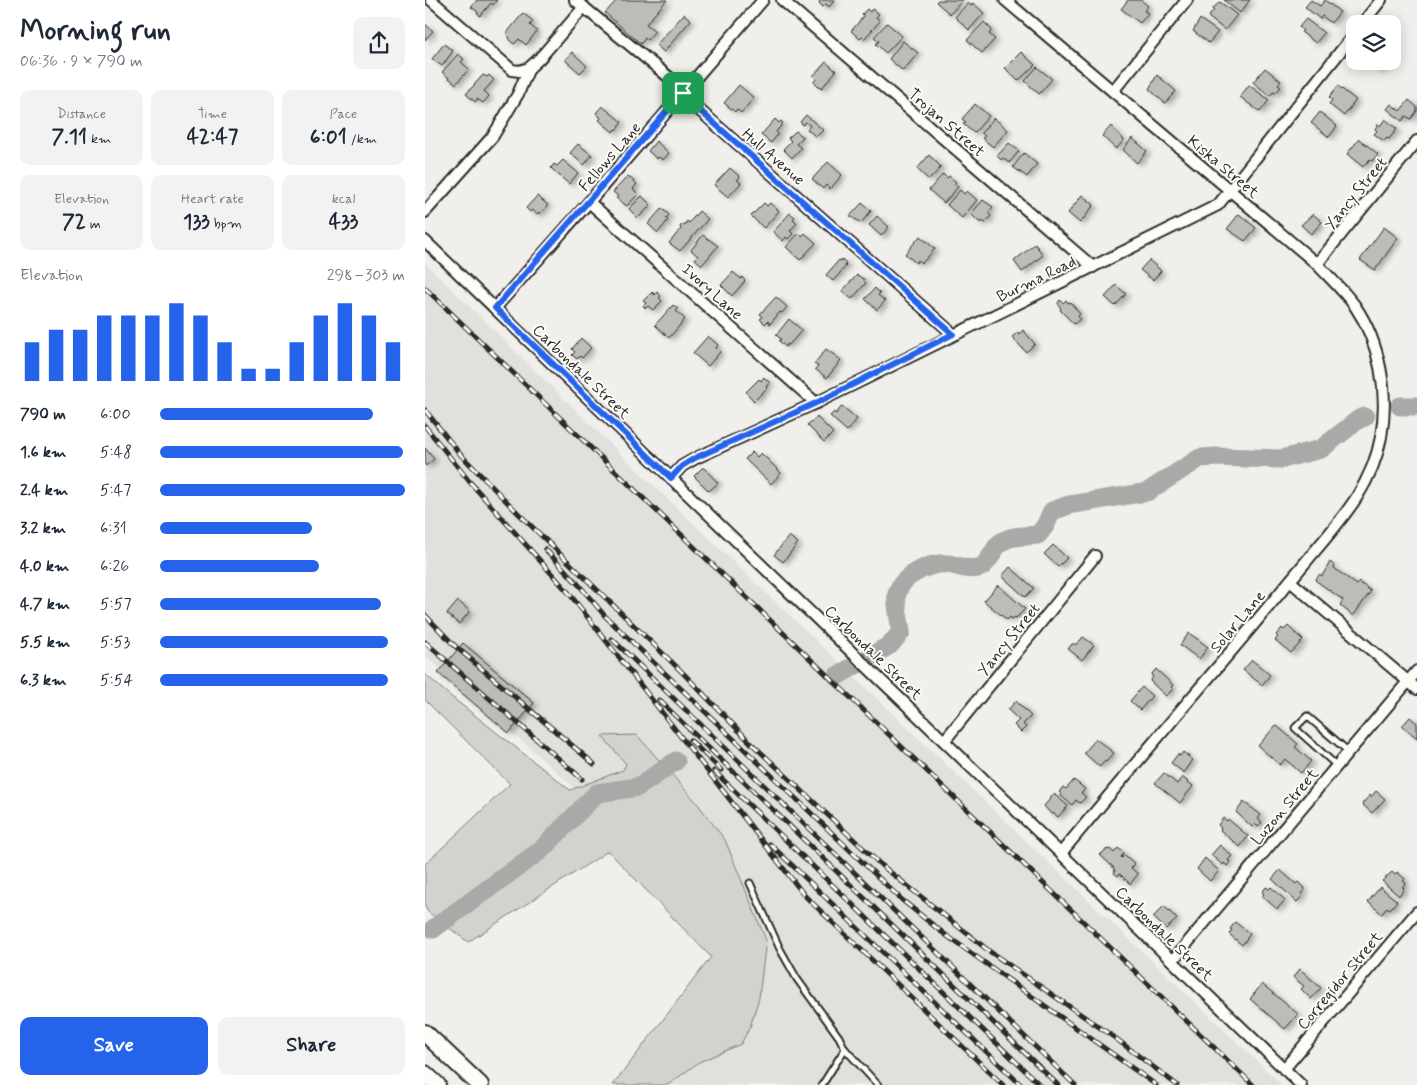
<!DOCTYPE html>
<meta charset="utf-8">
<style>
:root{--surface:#fff;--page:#f2f2f3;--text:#1f2937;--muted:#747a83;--accent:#2563eb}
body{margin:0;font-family:Mynerve,sans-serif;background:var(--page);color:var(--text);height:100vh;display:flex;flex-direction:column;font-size:19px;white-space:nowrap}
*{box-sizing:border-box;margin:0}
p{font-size:16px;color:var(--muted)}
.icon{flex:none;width:28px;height:28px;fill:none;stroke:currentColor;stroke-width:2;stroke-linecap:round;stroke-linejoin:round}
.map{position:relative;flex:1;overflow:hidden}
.details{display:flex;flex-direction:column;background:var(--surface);width:425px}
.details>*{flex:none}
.tools{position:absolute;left:921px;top:15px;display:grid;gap:10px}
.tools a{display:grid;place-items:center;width:55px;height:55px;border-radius:10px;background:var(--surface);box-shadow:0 2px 12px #0003;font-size:25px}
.pin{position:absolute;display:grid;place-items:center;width:42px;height:42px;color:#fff;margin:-21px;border-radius:10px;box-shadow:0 2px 8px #0006}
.round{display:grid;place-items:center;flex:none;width:52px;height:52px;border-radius:10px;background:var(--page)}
.summary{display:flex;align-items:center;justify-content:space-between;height:85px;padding:0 20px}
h1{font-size:28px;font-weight:700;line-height:38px}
.figures{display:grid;grid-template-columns:repeat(3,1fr);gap:8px;height:85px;padding:5px 20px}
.figures div{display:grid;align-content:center;border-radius:10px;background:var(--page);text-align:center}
.figures b{font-size:21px;font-weight:700}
.figures small{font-size:14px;font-weight:400}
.figures p{font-size:14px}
.chart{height:140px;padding:10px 20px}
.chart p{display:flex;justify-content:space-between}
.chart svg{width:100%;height:90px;margin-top:5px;stroke:var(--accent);stroke-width:6}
.action{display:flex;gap:10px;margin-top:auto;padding:10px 20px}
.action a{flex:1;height:58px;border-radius:10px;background:var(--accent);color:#fff;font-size:20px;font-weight:700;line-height:58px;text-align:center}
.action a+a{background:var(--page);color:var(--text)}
ul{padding:0 20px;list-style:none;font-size:16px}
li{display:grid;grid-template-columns:80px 60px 1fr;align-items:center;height:38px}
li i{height:12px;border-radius:6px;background:var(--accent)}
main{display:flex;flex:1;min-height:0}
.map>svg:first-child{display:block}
.built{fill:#e1e0dc}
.green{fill:#d3d2cf;stroke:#7f7e7d}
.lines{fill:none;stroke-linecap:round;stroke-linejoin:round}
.river{stroke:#aaa9a7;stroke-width:19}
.building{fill:#bdbcb8;stroke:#2b2b2b;filter:url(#shadow)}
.lane-casing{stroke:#2b2b2b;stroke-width:9}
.street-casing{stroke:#2b2b2b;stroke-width:14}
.primary-casing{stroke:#2b2b2b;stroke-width:20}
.lane{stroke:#fdfcf7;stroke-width:5}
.street{stroke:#fdfcf7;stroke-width:10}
.primary{stroke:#fdfcf7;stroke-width:16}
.rail-casing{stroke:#2b2b2b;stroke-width:5}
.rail{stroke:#fdfcf7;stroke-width:3;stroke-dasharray:9;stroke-linecap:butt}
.route-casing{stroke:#fff;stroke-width:10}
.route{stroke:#2563eb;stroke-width:6}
.labels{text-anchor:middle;stroke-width:4;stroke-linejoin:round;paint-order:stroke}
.street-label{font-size:16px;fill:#2b2b2b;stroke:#fdfcf7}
</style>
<main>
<section class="details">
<div class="summary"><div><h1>Morning run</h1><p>06:36 · 9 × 790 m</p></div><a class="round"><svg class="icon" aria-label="share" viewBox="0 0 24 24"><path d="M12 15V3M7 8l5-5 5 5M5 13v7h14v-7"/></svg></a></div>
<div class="figures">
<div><p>Distance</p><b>7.11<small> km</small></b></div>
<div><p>Time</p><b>42:47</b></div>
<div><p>Pace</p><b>6:01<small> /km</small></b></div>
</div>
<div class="figures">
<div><p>Elevation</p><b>72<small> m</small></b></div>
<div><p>Heart rate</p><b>133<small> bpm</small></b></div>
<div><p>kcal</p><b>433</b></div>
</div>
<div class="chart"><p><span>Elevation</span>298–303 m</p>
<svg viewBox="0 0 160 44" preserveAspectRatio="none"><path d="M5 44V25M15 44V19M25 44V19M35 44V12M45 44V12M55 44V12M65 44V6M75 44V12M85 44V25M95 44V38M105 44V38M115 44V25M125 44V12M135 44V6M145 44V12M155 44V25"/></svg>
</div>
<ul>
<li><b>790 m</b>6:00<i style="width:87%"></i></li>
<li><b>1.6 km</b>5:48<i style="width:99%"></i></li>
<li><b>2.4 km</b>5:47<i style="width:100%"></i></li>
<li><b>3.2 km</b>6:31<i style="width:62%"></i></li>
<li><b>4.0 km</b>6:26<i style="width:65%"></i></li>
<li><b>4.7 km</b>5:57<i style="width:90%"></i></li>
<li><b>5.5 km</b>5:53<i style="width:93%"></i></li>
<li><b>6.3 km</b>5:54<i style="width:93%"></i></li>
</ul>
<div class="action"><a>Save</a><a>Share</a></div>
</section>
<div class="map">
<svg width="992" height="1085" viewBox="0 0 992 1085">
<defs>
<filter id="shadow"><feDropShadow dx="4" dy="2.5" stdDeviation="2.5" flood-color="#0004"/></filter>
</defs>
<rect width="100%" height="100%" fill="#f0efeb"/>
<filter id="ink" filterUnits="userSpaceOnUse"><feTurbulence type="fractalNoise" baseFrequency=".02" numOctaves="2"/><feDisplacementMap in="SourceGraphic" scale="10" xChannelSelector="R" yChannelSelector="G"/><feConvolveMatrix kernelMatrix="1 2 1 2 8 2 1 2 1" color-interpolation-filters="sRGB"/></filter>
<g filter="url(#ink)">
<path class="built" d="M0,263L209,467L857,1085H204L326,945L0,655Z"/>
<path class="green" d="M0,674L24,695L145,790L198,770L201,764L177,736L212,735L272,803L300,840L341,940L334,998L325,1027L316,1044L274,1062L243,1085H188L286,957L183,851L43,942L3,912L0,907V864L85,784L0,700Z"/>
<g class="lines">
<g class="river">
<path d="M975,406H992"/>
<path d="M412,676L465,645L476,632C475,622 470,603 472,594C476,576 505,562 522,564C533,565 544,572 556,567C565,562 568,549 575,543C584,535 602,536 613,535L620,526L627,511L644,505L722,492L775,458L792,457L857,459L896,449L934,419L940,417"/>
<path d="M8,929L116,850L172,793L213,787L251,761"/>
</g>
</g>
<g class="building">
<path d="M52,0H72L68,5L66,3L55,16L52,12V11L46,7Z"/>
<path d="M192,0H242L221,24L230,31L222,40L220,38L216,44L180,13Z"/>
<path d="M395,0H410L404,7L401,4L398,7L394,3Z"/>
<path d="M513,0H538L525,14L511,2Z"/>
<path d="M703,0H716L723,6L719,11L723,13L715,23L696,9Z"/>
<path d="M799,0H825L815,13Z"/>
<path d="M886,0L895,6L900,0L915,12L906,23L897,16L895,19L880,7Z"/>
<path d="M795,2L812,15L800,30L783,17L789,10L787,9Z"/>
<path d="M543,3L546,6L548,3L559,13L544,30L530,17Z"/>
<path d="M442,9L445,12L447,9L454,14L451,17L455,21L439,39L437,37L435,39L426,31L439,16L437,14Z"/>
<path d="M98,13L108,21L105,25L112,31L101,45L94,39L89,44L84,40L85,38L81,34Z"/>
<path d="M259,14L266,20L239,52L231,45Z"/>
<path d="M775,19L793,32L784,43L768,31Z"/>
<path d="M881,19L899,33L891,43L876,32L878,30L874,27Z"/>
<path d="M559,22L567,30L564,34L570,39L557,53L542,40Z"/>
<path d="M462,23L477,36L461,53L451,44L454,41L449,37Z"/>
<path d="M0,24L8,31L0,40Z"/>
<path d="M478,41L493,53L478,71L464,59Z"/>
<path d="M19,44L28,51L17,66L7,59Z"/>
<path d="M147,52L162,66L155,73L140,60Z"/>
<path d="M596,52L610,65L593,81L580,68Z"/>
<path d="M33,54L39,59L36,62L44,69L31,84L17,72Z"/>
<path d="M942,61H962L954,71Z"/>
<path d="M401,62L411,71L396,89L389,82L391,79L388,76Z"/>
<path d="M612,67L627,79L614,94L600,81Z"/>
<path d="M840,68L856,81L853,85L856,87L850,93L848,92L845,96L828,82Z"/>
<path d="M58,75L62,77L64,75L69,80L59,91L64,96L58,103L52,99L50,102L41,94Z"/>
<path d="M732,75L751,91L740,103L724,89Z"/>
<path d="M314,85L329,98L316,113L312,109L310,112L299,103Z"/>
<path d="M824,85L844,100L835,112L815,97Z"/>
<path d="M913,86L931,100L919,116L904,104L907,100L904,97Z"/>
<path d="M984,100L992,107V111L986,119L981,116L977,121L962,109L966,104L975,111Z"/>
<path d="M550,104L564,116L549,133L538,124L541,122L537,119Z"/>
<path d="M177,106L197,122L191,130L190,129L188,132L174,120L176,118L171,113Z"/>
<path d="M895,112L912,126L904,137L886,123Z"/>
<path d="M381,115L398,130L391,137L382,129L385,126L381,122L378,125L375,122Z"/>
<path d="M569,118L583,130L568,147L557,138L560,136L556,133Z"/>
<path d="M350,119L354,123L356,121L358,123L351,132L353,134L346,143L336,135Z"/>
<path d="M960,119L972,129L964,139L962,138L959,141L949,134L952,131L950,129L953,124L955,126Z"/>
<path d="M686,126L699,140L691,149L677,136Z"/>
<path d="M371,131L378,137L371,144L376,148L367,158L358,149L366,141L363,138Z"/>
<path d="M707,138L722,151L712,163L698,150Z"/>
<path d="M934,139L953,154L947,161L945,159L938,167L922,154Z"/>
<path d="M231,141L244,153L238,160L234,157L232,159L223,151Z"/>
<path d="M584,143L594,151L584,163L578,158L576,160L572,156Z"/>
<path d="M153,144L167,155L159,165L145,153Z"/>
<path d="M599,153L612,164L602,177L588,167Z"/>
<path d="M504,155L516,167L504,180L492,169Z"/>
<path d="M138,160L153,173L144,184L126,168L129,164L132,166Z"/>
<path d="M403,162L417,175L405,189L401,185L398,189L387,179Z"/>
<path d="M305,168L315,177L312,180L316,183L303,197L289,185Z"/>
<path d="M518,174L522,178L524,176L531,182L529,184L533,187L519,203L504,190Z"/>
<path d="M203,176L212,184L208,189L213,194L202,206L191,198L193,196L188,192Z"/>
<path d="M535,190L539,194L542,191L552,200L537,218L522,205Z"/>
<path d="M657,195L669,205L655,223L643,213Z"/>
<path d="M112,196L123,205L115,214L114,212L112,214L107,210L105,212L101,208Z"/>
<path d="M217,196L226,205L213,218L204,209Z"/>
<path d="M558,200L568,207L563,213L566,216L560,223L557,221L555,223L546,214Z"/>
<path d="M339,203L342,206L345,203L354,211L339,228L326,216Z"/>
<path d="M437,203L446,211L436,223L425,216Z"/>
<path d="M237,208L244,215L241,218L243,220L233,233L223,224Z"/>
<path d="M274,211L283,219L255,251L244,243L256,229L255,227L257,224L259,226L262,221L264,223Z"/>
<path d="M365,213L370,217L368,219L372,223L365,231L368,234L363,239L361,237L358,241L348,232Z"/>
<path d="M814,214L831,228L820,241L802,229Z"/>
<path d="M888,214L897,222L886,234L876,225Z"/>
<path d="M452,216L464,227L456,236L444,225Z"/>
<path d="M959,227L973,238L950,270L935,260Z"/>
<path d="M374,233L377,236L380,233L391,243L375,260L361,247Z"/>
<path d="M278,235L293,246L277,265L270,259L273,256L266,250Z"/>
<path d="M495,236L510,249L497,263L493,260L491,263L480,254Z"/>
<path d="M610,244L618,255L597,272L589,261Z"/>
<path d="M417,259L421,263L420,265L421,266L408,281L401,275L414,260L416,261Z"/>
<path d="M724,260L736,271L728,280L715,270Z"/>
<path d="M308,272L316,279L317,277L320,281L307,296L296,285Z"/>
<path d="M432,275L440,280L439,281L441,283L427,299L417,291Z"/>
<path d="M691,285L701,294L690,306L680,297Z"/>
<path d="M450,288L455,293L453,295L460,301L452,310L440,299Z"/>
<path d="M227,292L230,295L232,292L236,296L234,298L237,301L228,310L223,306L221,308L218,306L221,303L218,301Z"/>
<path d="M351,297L362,307L357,313L355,312L345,324L343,321L340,324L335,319L338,317L335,314Z"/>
<path d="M635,300L638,303L641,300L643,303L645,302L655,314L653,316L655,319L649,324L635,310L636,309L633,303Z"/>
<path d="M248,305L253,309L251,311L260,319L244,338L230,325Z"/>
<path d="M364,319L377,330L364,345L362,344L361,347L354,341L356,339L351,335Z"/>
<path d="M598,330L610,344L601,352L587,337L593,332L594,334Z"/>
<path d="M283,336L293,345L291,348L295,352L283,366L268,353Z"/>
<path d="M156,338L166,348L157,358L155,356L152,359L147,355L150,352L147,349Z"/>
<path d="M401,349L416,360L402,378L390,369L393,366L389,364Z"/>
<path d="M339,377L345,383L341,386L342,388L329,401L321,392L334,379L336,381Z"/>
<path d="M417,406L432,419L422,431L405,416L409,412L411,414Z"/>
<path d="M392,417L408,433L399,442L382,425Z"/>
<path d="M0,448L9,459L1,466L0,464Z"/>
<path d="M327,452L332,457L336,453L356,473L346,484L320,459Z"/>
<path d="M277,468H279L293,483L284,491L269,476Z"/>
<path d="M364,536L373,543L358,562L349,555Z"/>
<path d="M628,545L642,558L633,567L619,554Z"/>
<path d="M905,562L910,566L909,568L932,585L934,582L946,591L928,616L915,605L918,600L890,580L895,574L897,576Z"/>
<path d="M585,567L609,588L600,597L577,576Z"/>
<path d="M573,585L600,609L591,618L590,617L587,619L585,617L582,620L559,601Z"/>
<path d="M33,601L45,611L34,624L22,614Z"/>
<path d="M863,626L878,640L866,653L850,640L853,637L851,635L857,628L859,630Z"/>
<path d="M764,633L783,647L774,659L755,645Z"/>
<path d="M658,637L669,645L657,660L643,649L647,644H652Z"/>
<path d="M38,643L109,703L84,733L13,673Z"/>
<path d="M827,660L845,675L837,685L818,670Z"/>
<path d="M731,669L748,685L746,687L748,689L741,696L725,681L728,677L726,675Z"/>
<path d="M717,687L727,696L715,710L705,701Z"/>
<path d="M591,701L606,716L598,724L601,727L596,732L589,725L594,720L583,710Z"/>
<path d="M985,717L992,723V738L977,726Z"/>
<path d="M851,725L873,744L870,747L886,761L876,773L860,759L855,765L833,746Z"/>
<path d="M671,739L689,753L681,762L680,761L675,767L659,753Z"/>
<path d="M758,752L768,760L759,773L746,763L753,754L755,756Z"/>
<path d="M739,773L752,784L757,777L768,786L755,803L730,783Z"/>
<path d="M649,780L660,789L656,793L661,797L655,803L651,800L647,805L636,796L637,794L634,792L638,787L641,789Z"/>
<path d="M951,791L960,799L947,813L937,804L945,795L946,797Z"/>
<path d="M629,794L643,806L633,817L628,813L627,815L619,806L625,799L624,798Z"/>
<path d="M819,802L836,815L833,819L837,822L833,827L830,824L827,827L811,812Z"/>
<path d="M798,818L802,821L803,819L823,836L815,847L795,830L796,828L793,825Z"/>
<path d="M795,845L807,856L803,860L805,862L802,866L799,863L798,865L786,855Z"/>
<path d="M693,848L699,853L696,857L697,858L700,855L710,864L706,868L713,874L705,884L695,874L693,876L689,873L690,871L688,867L675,855L682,849L683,850L685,849L689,853Z"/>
<path d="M780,858L794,871L785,881L772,869Z"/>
<path d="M855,870L871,884L873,882L880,889L876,894L878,895L872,902L847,879Z"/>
<path d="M967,872L970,875L972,872L980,879L978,881L981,883L977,887L979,888L974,896L957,881Z"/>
<path d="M841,887L844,889L846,887L860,900L852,909L837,896L839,894L837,892Z"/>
<path d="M955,887L972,901L965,909L962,907L957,914L943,902Z"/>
<path d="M739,906L752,919L741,929L728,917Z"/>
<path d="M810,922L825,934L817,945L804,934L807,930L805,929Z"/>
<path d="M875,969L896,988L886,999L876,989L879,986L868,977Z"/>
<path d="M837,984L873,1014L860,1029L825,999Z"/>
</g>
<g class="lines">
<defs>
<g id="lane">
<path d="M912,766L870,728L882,716L924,752"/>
<path d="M325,883L355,949L372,979L414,1037L420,1049L453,1085"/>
<path d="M397,1085L420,1049"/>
</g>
<g id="street">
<path d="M6,0L87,70L94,71L104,68"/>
<path d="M150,0L251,83L264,101L528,334"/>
<path d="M357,0L668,267"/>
<path d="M580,0L892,264C905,278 919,291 930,306C955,343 964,393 956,437C947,487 915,521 884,558C861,586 837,614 814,642C754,712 695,782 636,853"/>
<path d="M937,24L956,0"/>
<path d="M688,91L762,0"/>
<path d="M164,202L391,403"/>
<path d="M0,212L68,136L93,94L104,68L115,58L159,7"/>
<path d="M0,241L876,1085"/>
<path d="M892,264L992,141"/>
<path d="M70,308L164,202L338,0"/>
<path d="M246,478L257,466L271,458L391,403L793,205L930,33"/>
<path d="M865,581L992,689"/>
<path d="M520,740L670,556"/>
<path d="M748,960L992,671"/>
<path d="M859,1069L992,912"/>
</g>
<g id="primary">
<path d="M0,1033L55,1085"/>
<path d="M0,1074L12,1085"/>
</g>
</defs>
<use href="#lane" class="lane-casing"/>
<use href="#street" class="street-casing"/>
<use href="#primary" class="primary-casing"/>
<use href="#lane" class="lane"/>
<use href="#street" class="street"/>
<use href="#primary" class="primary"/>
<defs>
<g id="rail">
<path d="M0,288L828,1085"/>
<path d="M0,410L35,454L94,514L256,671L326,743L455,864L564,951L690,1038L752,1085"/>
<path d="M0,426L44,481L143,592L380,896L578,1085"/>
<path d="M120,549L154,585L180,616L477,900L518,933L731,1085"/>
<path d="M0,615L30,646L169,764"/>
<path d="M187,639L650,1085"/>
<path d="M0,642L157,779"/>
<path d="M234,700L633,1085"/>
<path d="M265,740L296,770"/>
<path d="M289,771L615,1085"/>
<path d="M345,844L596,1085"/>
</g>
</defs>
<use href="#rail" class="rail-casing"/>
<use href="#rail" class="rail"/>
</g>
</g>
<g class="lines" filter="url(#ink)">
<defs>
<path id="route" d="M258,93L264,101L528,334L391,403L270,458L257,466L246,478L70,308Z"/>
</defs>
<use href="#route" class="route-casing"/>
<use href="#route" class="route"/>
</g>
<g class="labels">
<g class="street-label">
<text transform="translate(522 122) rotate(41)" y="6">Trojan Street</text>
<text transform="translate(184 156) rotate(-49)" y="6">Fellows Lane</text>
<text transform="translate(349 156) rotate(41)" y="6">Hull Avenue</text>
<text transform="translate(799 166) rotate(40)" y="6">Kiska Street</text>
<text transform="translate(930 193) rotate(-51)" y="6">Yancy Street</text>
<text transform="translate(611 278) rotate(-26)" y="6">Burma Road</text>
<text transform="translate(288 291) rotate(42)" y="6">Ivory Lane</text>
<text transform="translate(157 371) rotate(44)" y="6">Carbondale Street</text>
<text transform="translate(812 621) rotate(-50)" y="6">Solar Lane</text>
<text transform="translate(583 639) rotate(-51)" y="6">Yancy Street</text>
<text transform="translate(449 652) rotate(44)" y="6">Carbondale Street</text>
<text transform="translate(859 806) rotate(-50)" y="6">Luzon Street</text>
<text transform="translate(740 933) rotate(44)" y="6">Carbondale Street</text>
<text transform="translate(914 980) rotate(-50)" y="6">Corregidor Street</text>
</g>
</g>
</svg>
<div class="tools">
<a><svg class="icon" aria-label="layers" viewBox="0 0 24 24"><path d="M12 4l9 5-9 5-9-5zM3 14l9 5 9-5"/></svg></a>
</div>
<div class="pin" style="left:258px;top:93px;background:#1e9e55"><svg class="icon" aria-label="arrive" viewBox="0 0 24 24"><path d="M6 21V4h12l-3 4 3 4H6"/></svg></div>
</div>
</main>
